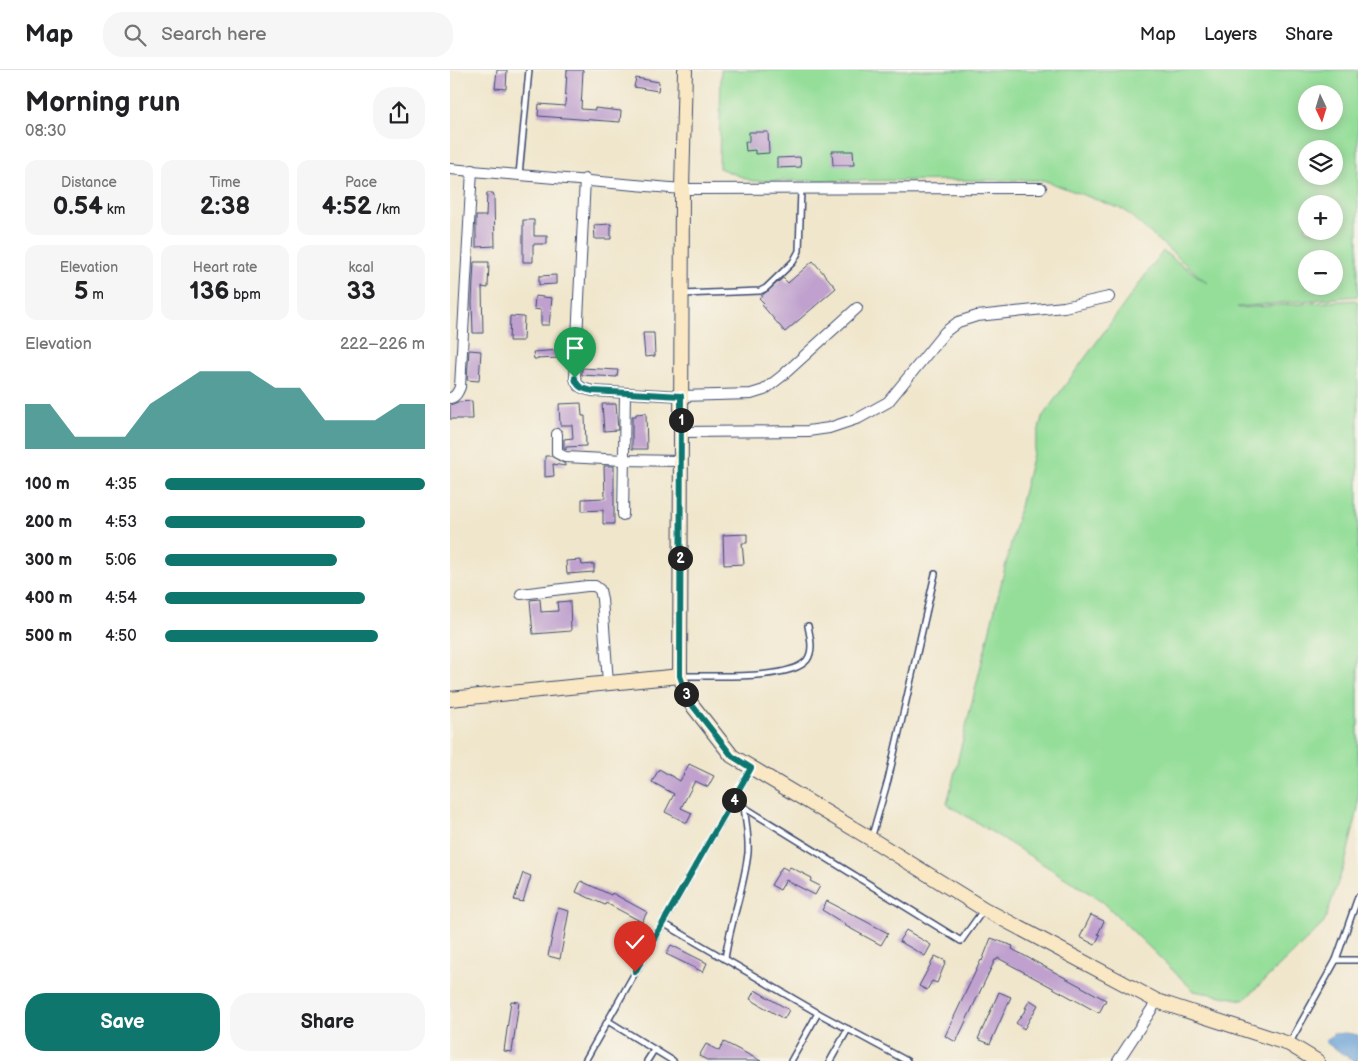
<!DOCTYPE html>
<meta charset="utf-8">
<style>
:root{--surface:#fff;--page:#f6f6f6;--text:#202124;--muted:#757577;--line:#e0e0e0;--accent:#0f766e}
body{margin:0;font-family:"Balsamiq Sans",sans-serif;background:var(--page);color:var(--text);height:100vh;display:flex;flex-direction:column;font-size:19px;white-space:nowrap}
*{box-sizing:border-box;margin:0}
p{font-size:16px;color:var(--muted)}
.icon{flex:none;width:28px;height:28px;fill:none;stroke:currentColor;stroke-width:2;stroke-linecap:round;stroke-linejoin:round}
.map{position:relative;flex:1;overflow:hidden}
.drawer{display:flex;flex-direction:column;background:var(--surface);width:450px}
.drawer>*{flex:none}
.needle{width:32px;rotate:176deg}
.fabs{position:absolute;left:848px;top:15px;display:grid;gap:10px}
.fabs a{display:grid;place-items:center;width:45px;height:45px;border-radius:50%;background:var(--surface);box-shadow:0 2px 12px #0003;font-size:25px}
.pin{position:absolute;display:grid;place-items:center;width:42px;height:42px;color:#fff;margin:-51px -21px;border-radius:50% 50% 50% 0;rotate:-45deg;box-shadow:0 0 5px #0007}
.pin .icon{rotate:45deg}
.km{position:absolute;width:25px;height:25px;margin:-12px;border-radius:50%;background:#222;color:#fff;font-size:14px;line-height:25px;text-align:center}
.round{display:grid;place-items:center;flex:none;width:52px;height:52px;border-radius:20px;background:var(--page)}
.headline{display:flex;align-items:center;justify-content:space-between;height:85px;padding:0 25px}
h1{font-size:28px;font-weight:700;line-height:38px}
.metrics{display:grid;grid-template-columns:repeat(3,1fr);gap:8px;height:85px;padding:5px 25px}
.metrics div{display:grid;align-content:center;border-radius:12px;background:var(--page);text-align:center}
.metrics b{font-size:25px;font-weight:700}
.metrics small{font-size:14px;font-weight:400}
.metrics p{font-size:14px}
.chart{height:140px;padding:10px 25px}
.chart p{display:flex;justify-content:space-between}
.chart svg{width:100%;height:90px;margin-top:5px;fill:var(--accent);opacity:.7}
.primary-button{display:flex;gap:10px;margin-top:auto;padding:10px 25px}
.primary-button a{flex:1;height:58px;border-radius:20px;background:var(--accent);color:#fff;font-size:20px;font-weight:700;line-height:58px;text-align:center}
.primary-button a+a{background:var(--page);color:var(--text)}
ul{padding:0 25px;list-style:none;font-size:16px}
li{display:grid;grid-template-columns:80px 60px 1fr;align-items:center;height:38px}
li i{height:12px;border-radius:6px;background:var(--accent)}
header{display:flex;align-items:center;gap:30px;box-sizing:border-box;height:70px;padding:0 25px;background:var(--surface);border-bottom:1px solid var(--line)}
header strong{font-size:24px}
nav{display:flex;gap:28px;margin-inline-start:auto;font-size:18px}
.search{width:350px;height:45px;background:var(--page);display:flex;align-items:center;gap:12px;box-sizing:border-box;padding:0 18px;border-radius:20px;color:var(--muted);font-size:19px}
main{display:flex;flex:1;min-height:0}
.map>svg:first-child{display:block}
.green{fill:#94de99;stroke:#58867c;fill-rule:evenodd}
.water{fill:#68a0d7;stroke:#42689a}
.building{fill:#bfa0ce}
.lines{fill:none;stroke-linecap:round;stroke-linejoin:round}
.lane-casing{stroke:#3b4a6e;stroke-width:8}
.street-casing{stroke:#3b4a6e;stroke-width:12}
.secondary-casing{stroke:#3b4a6e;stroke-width:16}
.lane{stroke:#fff;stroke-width:5}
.street{stroke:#fff;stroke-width:10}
.secondary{stroke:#fae7c3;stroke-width:14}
.route-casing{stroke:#fff;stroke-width:10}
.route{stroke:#0f766e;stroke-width:6}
</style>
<header>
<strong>Map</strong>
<div class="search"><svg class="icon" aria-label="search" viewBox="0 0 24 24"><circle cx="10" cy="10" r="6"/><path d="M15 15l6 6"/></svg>Search here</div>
<nav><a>Map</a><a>Layers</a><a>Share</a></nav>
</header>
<main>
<section class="drawer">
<div class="headline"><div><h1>Morning run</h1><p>08:30</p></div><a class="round"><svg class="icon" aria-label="share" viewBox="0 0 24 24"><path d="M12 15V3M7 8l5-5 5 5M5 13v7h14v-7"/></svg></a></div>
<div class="metrics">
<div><p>Distance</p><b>0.54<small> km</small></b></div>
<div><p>Time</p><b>2:38</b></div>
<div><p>Pace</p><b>4:52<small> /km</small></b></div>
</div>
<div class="metrics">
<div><p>Elevation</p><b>5<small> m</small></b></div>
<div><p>Heart rate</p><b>136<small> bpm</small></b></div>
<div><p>kcal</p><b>33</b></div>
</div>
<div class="chart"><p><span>Elevation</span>222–226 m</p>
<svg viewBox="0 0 160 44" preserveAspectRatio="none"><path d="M0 44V22L10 22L20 38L30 38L40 38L50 22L60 14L70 6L80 6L90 6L100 14L110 14L120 30L130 30L140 30L150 22L160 22V44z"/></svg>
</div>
<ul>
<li><b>100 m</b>4:35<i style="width:100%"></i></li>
<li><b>200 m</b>4:53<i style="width:77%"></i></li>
<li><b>300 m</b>5:06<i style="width:66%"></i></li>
<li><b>400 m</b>4:54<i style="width:77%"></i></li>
<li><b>500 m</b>4:50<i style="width:82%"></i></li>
</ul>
<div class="primary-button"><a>Save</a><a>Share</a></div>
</section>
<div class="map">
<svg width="908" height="991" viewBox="0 0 908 991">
<rect width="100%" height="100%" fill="#f7f3e8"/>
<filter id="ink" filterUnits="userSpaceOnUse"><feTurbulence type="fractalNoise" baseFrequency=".02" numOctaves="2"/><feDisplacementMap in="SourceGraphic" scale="10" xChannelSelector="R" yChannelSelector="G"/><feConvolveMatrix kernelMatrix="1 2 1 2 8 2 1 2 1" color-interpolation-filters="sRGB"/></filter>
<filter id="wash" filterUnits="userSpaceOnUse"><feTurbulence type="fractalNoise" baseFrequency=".0096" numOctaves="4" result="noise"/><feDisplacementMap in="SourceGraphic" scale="20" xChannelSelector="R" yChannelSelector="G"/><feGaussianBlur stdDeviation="1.12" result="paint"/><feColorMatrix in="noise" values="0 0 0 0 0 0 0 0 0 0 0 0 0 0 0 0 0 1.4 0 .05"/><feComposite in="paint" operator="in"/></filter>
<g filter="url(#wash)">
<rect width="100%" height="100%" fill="#f0e6cc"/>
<path class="green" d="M271,0H908V226L787,237L789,238L905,230L908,232V739L896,789L874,853L794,930L744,921L652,831L497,734L592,347L713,181L757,213L674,140L593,110L302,111L269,98ZM856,24H884V51H856ZM856,79H884V106H856ZM856,134H884V161H856ZM856,189H884V216H856Z"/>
<path class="water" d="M896,963L908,965V991H904L875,972L883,964Z"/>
<g id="blocks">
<g class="building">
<path d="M47,0H57L56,19L45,18Z"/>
<path d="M117,0H133L131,39L145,40V38L171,41L170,52L88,46L89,34L115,36Z"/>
<path d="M186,8L209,12L208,21L184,17Z"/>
<path d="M299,62H318L319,83L305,84V80L296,81L295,72H299Z"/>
<path d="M382,81H403L404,95H383Z"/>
<path d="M350,87L351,97L327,98V88Z"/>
<path d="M37,123H43L44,126L45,176L26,177V146H36Z"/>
<path d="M73,150H84V166H97V174H83V192H73Z"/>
<path d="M161,154V169H145L144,155Z"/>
<path d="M363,191L386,218L335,262L312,235L314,233L309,228L333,208L338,213Z"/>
<path d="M24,192H39L38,218L32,217L33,263H23L22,232Z"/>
<path d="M106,205V214L89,215V206Z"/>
<path d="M85,226L102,228L99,255H91V240L84,239Z"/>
<path d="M60,246L74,247L73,271H59Z"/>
<path d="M193,263H204L205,286L195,287Z"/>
<path d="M110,271H119V290H110V288L84,289L83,282L110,280Z"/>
<path d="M19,280L31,281L29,311L17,310Z"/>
<path d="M132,298L168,300L167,307L132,305Z"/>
<path d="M22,331L23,349H0V335L8,332Z"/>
<path d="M131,333L132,346H135L136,376L116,377V380L114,379V369L123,368L122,355H110L109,334Z"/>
<path d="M152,334H166L168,360L154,361Z"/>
<path d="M196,343L197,379H182V346H186V344Z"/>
<path d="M95,386H101L115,394V396L103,394L104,406L95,407Z"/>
<path d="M154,396H164V454H153V440L132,441V429L155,428Z"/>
<path d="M297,464V473H292L294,494L274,495L273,465Z"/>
<path d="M131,490L132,495L144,494V502L117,504L116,491Z"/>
<path d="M90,529L91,542L108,541L107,532L120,531L121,561L83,564L80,530Z"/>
<path d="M239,694L264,706L258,717L245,711L231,738L242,743L237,753L215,742L224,724L202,712L209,699L230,711Z"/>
<path d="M332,797L338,800L340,797L362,808L360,811L370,816L365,825L336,810L330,820L321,815Z"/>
<path d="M73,803L81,806L73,832L64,830Z"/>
<path d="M131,811L161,825L162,823L197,842L192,852L156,833L155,835L126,822Z"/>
<path d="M377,831L438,863L431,875L394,855L395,854L372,840Z"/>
<path d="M108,838L119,841L110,889L98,886Z"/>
<path d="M641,845L654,851L648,864L650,865L645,875L630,867Z"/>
<path d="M456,860L481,875L475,886L449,871Z"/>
<path d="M541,868L563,876L562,879L656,930L649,943L548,888L547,890H545L506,972L495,966L531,890L532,891Z"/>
<path d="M221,875L257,893L253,902L216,884Z"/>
<path d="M485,886L496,891L487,913L482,911L477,920L469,916Z"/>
<path d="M305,920L339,940L334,949L300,929Z"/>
<path d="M549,922L561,927L540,974L528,969Z"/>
<path d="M580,930L588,935L574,959L566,953L577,938H575Z"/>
<path d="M61,931L69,932L62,982L54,981Z"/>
<path d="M274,972L311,991H259L249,986L256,974L269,981Z"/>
</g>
</g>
</g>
<g filter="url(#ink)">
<use href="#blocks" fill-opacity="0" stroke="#3b4a6e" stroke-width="1"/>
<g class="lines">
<defs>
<g id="lane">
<path d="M69,105L79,0"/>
<path d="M232,224L310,221L316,218L343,192L349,181L351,119"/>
<path d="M231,606C258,605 340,611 357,590C364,580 360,567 358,556"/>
<path d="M284,731L511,871L534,839"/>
<path d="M421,769L438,710L485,504"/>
<path d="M213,853L368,943L341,991"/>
<path d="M275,889C280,853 294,819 298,783C299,769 296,752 294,737"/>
<path d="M886,890H908"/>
<path d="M368,943L457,991"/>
<path d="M158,951L223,991"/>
<path d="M839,974L886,890L908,827"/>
<path d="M135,991L301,698"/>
<path d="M197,991L204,980"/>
<path d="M380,991L398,959"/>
</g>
<g id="street">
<path d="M0,99L232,119L591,118"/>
<path d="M135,109L125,308C127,318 134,319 143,321L231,326L301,324L314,320L332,306L407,238"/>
<path d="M0,328C6,327 8,322 10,317L22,100"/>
<path d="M230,362L358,361L379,358L409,348L438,332L495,262L508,252L527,246L614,237L659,227"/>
<path d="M107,364V383L115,387L174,390L230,391"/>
<path d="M173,445L175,323"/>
<path d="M71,524L137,516H145L150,520L152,529L158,613"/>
<path d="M668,991L707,931"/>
</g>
<g id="secondary">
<path d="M235,0L232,119L230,606L239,631L282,686L421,769L534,839L707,931L839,974L867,991"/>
<path d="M0,629L230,606"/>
</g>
</defs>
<use href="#lane" class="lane-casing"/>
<use href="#street" class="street-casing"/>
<use href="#secondary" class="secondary-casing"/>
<use href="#lane" class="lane"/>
<use href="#street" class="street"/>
<use href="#secondary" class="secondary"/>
</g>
</g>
<g class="lines" filter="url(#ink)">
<defs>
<path id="route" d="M125,308C127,318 134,319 143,321L231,326L230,606L239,631L282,686L301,698L185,902"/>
</defs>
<use href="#route" class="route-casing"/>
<use href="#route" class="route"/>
</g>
</svg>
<div class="fabs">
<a><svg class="needle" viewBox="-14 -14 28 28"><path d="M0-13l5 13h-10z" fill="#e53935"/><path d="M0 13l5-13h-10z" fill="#757577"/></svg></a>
<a><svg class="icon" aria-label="layers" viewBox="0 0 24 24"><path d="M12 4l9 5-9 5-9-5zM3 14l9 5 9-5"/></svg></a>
<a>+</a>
<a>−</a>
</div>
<div class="pin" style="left:125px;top:308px;background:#1e9e55"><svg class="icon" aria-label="arrive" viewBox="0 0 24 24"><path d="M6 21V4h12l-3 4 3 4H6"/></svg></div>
<div class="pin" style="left:185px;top:902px;background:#d93025"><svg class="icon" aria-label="check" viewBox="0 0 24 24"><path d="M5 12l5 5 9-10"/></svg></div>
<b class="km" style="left:231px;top:350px">1</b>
<b class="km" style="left:230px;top:488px">2</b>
<b class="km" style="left:236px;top:624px">3</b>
<b class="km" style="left:284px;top:730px">4</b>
</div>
</main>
